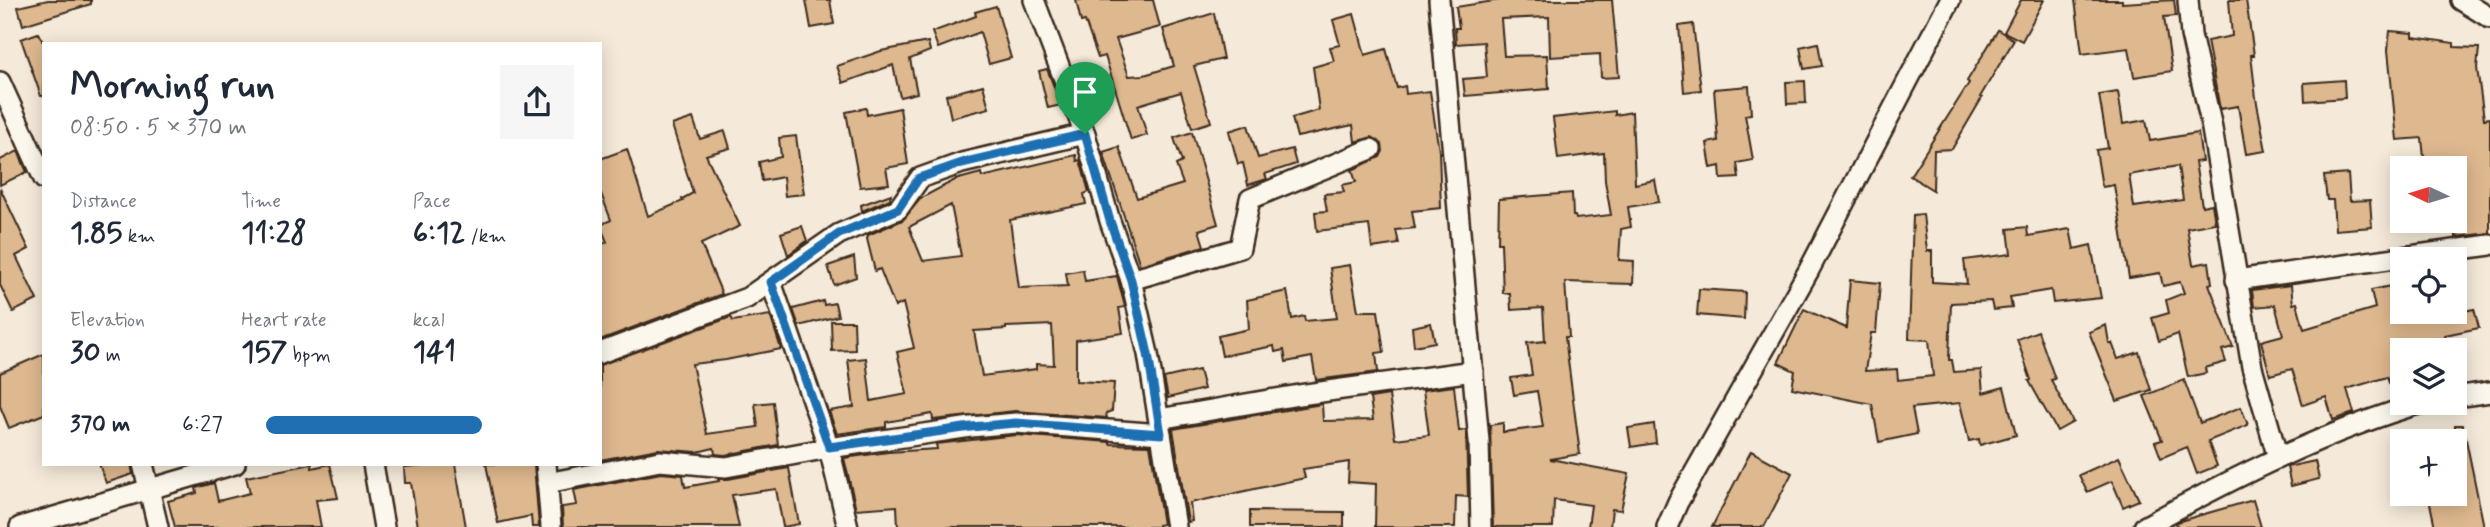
<!DOCTYPE html>
<meta charset="utf-8">
<style>
:root{--surface:#fff;--page:#f6f6f7;--text:#1f2937;--muted:#747a83;--accent:#1f6fb2}
body{margin:0;font-family:Mynerve,sans-serif;background:var(--page);color:var(--text);height:100vh;display:flex;flex-direction:column;font-size:26px;white-space:nowrap}
*{box-sizing:border-box;margin:0}
p{font-size:23px;color:var(--muted)}
.icon{flex:none;width:38px;height:38px;fill:none;stroke:currentColor;stroke-width:2;stroke-linecap:round;stroke-linejoin:round}
.map{position:relative;flex:1;overflow:hidden}
.drawer{position:absolute;left:42px;top:42px;width:560px;height:424px;display:flex;flex-direction:column;background:var(--surface);border-radius:0px;box-shadow:0 4px 18px #0003}
.drawer>*{flex:none}
.needle{width:46px;rotate:274deg}
.buttons{position:absolute;left:2390px;top:156px;display:grid;gap:14px}
.buttons a{display:grid;place-items:center;width:77px;height:77px;border-radius:0px;background:var(--surface);box-shadow:0 4px 18px #0003;font-size:35px}
.pin{position:absolute;display:grid;place-items:center;width:60px;height:60px;color:#fff;margin:-72px -30px;border-radius:50% 50% 50% 0;rotate:-45deg;box-shadow:0 0 7px #0007}
.pin .icon{rotate:45deg}
.round{display:grid;place-items:center;flex:none;width:74px;height:74px;border-radius:0px;background:var(--page)}
.head{display:flex;align-items:center;justify-content:space-between;height:119px;padding:0 28px}
h1{font-size:38px;font-weight:700;line-height:52px}
.figures{display:grid;grid-template-columns:repeat(3,1fr);gap:10px;height:119px;padding:7px 28px}
.figures div{display:grid;align-content:center}
.figures b{font-size:30px;font-weight:700}
.figures small{font-size:19px;font-weight:400}
.figures p{font-size:19px}
ul{padding:0 28px;list-style:none;font-size:23px}
li{display:grid;grid-template-columns:112px 84px 1fr;align-items:center;height:52px}
li i{height:18px;border-radius:9px;background:var(--accent)}
.map>svg:first-child{display:block}
.building{fill:#deb88f;stroke:#3b2a1e;stroke-width:2;fill-rule:evenodd}
.lines{fill:none;stroke-linecap:round;stroke-linejoin:round}
.minor-casing{stroke:#3b2a1e;stroke-width:24}
.minor{stroke:#fbf7ec;stroke-width:19}
.route-casing{stroke:#fff;stroke-width:14}
.route{stroke:#1f6fb2;stroke-width:9}
</style>
<div class="map">
<svg width="2490" height="527" viewBox="0 0 2490 527">
<rect width="100%" height="100%" fill="#f5ead9"/>
<filter id="ink" filterUnits="userSpaceOnUse"><feTurbulence type="fractalNoise" baseFrequency=".0143" numOctaves="2"/><feDisplacementMap in="SourceGraphic" scale="14" xChannelSelector="R" yChannelSelector="G"/><feConvolveMatrix kernelMatrix="1 2 1 2 8 2 1 2 1" color-interpolation-filters="sRGB"/></filter>
<g filter="url(#ink)">
<g class="building">
<path d="M48,0H91V4L23,25L18,7Z"/>
<path d="M806,0H830L834,24L811,28Z"/>
<path d="M1076,0H1153L1160,27L1116,39L1129,76L1144,75L1174,66L1163,29L1214,13L1223,59L1194,66L1211,122L1192,128L1181,92L1138,105L1147,135L1131,140L1105,56L1098,58L1085,21L1081,22Z"/>
<path d="M1500,0H1612L1619,77L1601,78L1600,54L1550,57L1549,17L1501,19L1504,56L1547,55L1549,89L1465,96L1463,79L1487,77L1484,42L1456,44L1455,28H1459L1456,7Z"/>
<path d="M2021,0H2044L2022,41L2004,32Z"/>
<path d="M2075,0H2122V3L2174,0L2176,16L2164,17L2172,71L2134,77L2129,48L2082,54Z"/>
<path d="M2229,0H2246L2254,55H2251L2256,98L2266,151L2246,154L2238,106L2220,109L2207,41L2232,36Z"/>
<path d="M996,6L1011,58L989,64L980,32L938,48L932,32L976,16L975,12Z"/>
<path d="M1354,14L1365,55L1386,49L1397,88L1405,86L1406,94L1430,91L1439,151L1441,208L1412,211L1415,228L1396,230L1399,244L1372,248L1369,225L1317,231L1315,212L1327,211L1324,194L1344,192L1342,185L1356,182L1352,170L1380,157L1383,151L1382,144L1372,137L1355,142L1353,125L1297,137L1292,118L1319,110L1313,67L1334,61L1330,47L1340,45L1333,20Z"/>
<path d="M1693,24L1701,90L1684,92L1679,26Z"/>
<path d="M1998,30L2014,40L1980,97L1982,98L1952,149L1934,150L1933,190L1910,176L1969,83L1967,81Z"/>
<path d="M2390,31L2413,33V37L2454,43V47L2479,48L2477,68L2484,119L2490,118V233L2456,237L2455,168H2425L2422,138L2397,140L2388,50Z"/>
<path d="M38,33L44,44V96H41L21,39Z"/>
<path d="M928,42L930,51L910,59L917,93L900,97L893,65L843,83L837,66L881,51Z"/>
<path d="M1818,43L1822,66L1804,69L1800,47Z"/>
<path d="M1047,69L1061,105L1048,108L1039,71Z"/>
<path d="M2344,80L2345,98L2305,101L2304,83Z"/>
<path d="M1805,81L1806,103L1787,104L1786,82Z"/>
<path d="M983,85L989,108L951,118L946,95Z"/>
<path d="M1749,86L1751,114L1745,115L1753,160L1737,163L1739,178L1721,179L1720,166L1711,168L1707,143L1718,141L1714,89Z"/>
<path d="M2118,92L2123,124L2146,120L2150,141L2198,133L2202,161L2195,162L2202,206L2212,204L2215,223L2187,228L2193,265L2209,262L2212,283L2209,284L2233,347L2222,350L2226,362L2205,368L2206,373L2188,377L2178,334L2159,341L2152,318L2169,313L2166,300L2184,293L2180,282L2163,286L2160,273L2129,278L2114,185L2102,187L2096,150L2108,148L2099,95ZM2178,166L2183,200L2134,207L2129,175Z"/>
<path d="M866,108L867,115L900,108L908,164L886,168L889,184L860,187L846,112Z"/>
<path d="M1615,111V115L1632,112L1635,184L1655,180L1659,202L1628,207L1631,227L1621,229L1619,260L1634,261L1633,284L1565,282L1569,337H1565L1580,454L1550,459L1629,474L1621,510L1612,509L1610,527H1588L1591,505L1554,500L1553,527H1493L1490,425L1503,423V432L1543,427L1537,391L1514,395L1511,378L1532,375L1527,343L1545,341L1543,308L1511,310L1510,293H1503L1501,243H1498L1499,199L1572,193L1573,216H1575L1576,219L1611,215L1605,181L1604,153L1558,159L1553,118Z"/>
<path d="M693,118L700,139L725,131L730,148L706,155L740,226L701,244L722,294L600,340V245L607,242L600,225L611,220L600,191V159L627,149L648,216L683,201L682,199L693,193L672,125Z"/>
<path d="M1248,125L1258,158L1292,149L1296,164L1265,174L1267,179L1248,185L1243,163L1238,164L1229,131Z"/>
<path d="M1192,132L1218,224L1199,230L1204,246L1140,265L1103,152L1119,147L1137,198L1183,184L1176,165L1182,162L1174,138Z"/>
<path d="M796,136L804,194L785,196L783,177L762,181L759,162L781,157L779,138Z"/>
<path d="M18,151L27,172L0,185V160Z"/>
<path d="M1076,155L1077,161L1080,160L1089,192L1084,194L1086,204L1010,220L1019,288L1068,286L1066,273L1083,270L1085,281L1117,276L1125,307L1119,308L1123,333L1076,340V381L1114,383L1112,411L1106,413L1107,418L1015,411L933,420L932,414L886,422V427L837,434L829,411L854,407L848,360L866,358L871,401L907,394L897,352L914,348L903,303L895,307L880,269L875,271L867,239L868,235L903,220L921,198L955,180L981,173L982,177ZM951,205L961,256L923,261L909,227ZM1052,325L1054,365L1036,364V369L982,376L974,331L1006,329V327Z"/>
<path d="M2348,174L2350,201L2370,200L2372,227L2335,230L2333,200H2327L2324,176Z"/>
<path d="M0,188L29,249L16,256L37,300L13,312L0,285Z"/>
<path d="M891,194L890,199L862,211L861,205Z"/>
<path d="M1923,214L1927,251H1932V282L1967,284L1964,260L2011,254L2008,229L2027,227L2028,236L2070,229L2074,249L2091,245L2101,298L2053,303L2051,290L2010,297L2012,308L1993,310L1991,301L1951,303L1949,360H1952L1954,372L1981,370L1983,393L2004,387L2016,435L1980,445L1979,439L1969,441L1960,403L1912,408L1917,434L1879,442L1872,404L1792,388L1795,371L1778,363L1804,309L1846,328L1850,280L1880,283L1876,333H1871L1865,371L1897,369L1898,380L1933,376L1929,340L1909,339L1913,215Z"/>
<path d="M802,226L807,241L788,255L781,233Z"/>
<path d="M854,257L856,277L834,285L828,266Z"/>
<path d="M1350,265L1358,311H1378L1384,352L1376,353L1378,372L1316,380L1312,357L1286,362L1284,350L1275,352L1274,346L1222,356L1218,336L1249,329L1247,300L1287,291L1292,319L1304,316L1305,321L1337,318L1330,268Z"/>
<path d="M2291,285L2293,304L2297,303L2304,329L2375,308L2371,290L2391,286L2396,308L2403,306V312H2423L2425,319L2474,309L2479,328L2445,335L2447,341L2403,350V379L2389,383L2387,377L2347,389L2354,413L2333,420L2326,397L2303,405L2292,369L2270,375L2261,341L2283,335L2275,305L2254,307L2252,290Z"/>
<path d="M1699,289L1745,292L1744,319L1697,315Z"/>
<path d="M823,301L824,305L835,303L838,316L799,326L793,309Z"/>
<path d="M770,315L781,349L726,360L692,364L707,434L758,427L755,404L773,402L778,445L725,455L715,454L714,448L697,452L658,449L600,460V365L731,317L733,321Z"/>
<path d="M831,321H854L855,350L832,351Z"/>
<path d="M1431,323L1435,342L1414,346L1412,327Z"/>
<path d="M2106,325L2109,343H2112L2118,359L2139,352L2151,390L2117,401L2089,332Z"/>
<path d="M2038,331L2055,379L2051,380L2073,422L2057,431L2029,381L2031,380L2017,339Z"/>
<path d="M44,354V414L9,428L0,406V373Z"/>
<path d="M1199,370L1204,389L1168,398L1164,378Z"/>
<path d="M2184,380L2200,423L2241,407L2248,425L2208,441L2217,466L2197,474L2187,447L2161,458L2155,442L2162,440L2144,396Z"/>
<path d="M1454,386L1459,431L1466,430L1468,497L1456,496L1455,527H1375L1376,484L1348,482L1349,462L1303,469L1305,478L1190,503L1192,521L1188,522L1173,429L1322,404L1323,421L1373,420L1370,398L1389,395L1395,439L1429,435L1423,390Z"/>
<path d="M1654,424L1656,443L1631,447L1628,428Z"/>
<path d="M2455,425H2463L2484,527H2435L2428,494H2455Z"/>
<path d="M1016,435L1110,442V444L1150,445L1163,524L1158,525V527H898L897,506L856,509L844,458L888,452L937,449L936,444Z"/>
<path d="M1751,451L1792,473L1764,527H1712Z"/>
<path d="M2119,457L2139,500L2123,507L2112,481L2087,492L2079,475Z"/>
<path d="M2315,461L2319,479L2291,486L2287,467Z"/>
<path d="M99,464H131L133,474L106,483Z"/>
<path d="M312,464V468L330,464L338,498L316,500L321,527H175L168,501L197,493L196,488L214,483L218,501L250,493L246,477Z"/>
<path d="M437,464H455L466,527H418L411,483H405L404,467Z"/>
<path d="M486,464H534L539,527H532L531,516L498,523Z"/>
<path d="M789,468L799,524L783,527L776,489L732,495L739,527H563L562,507L577,505L574,490L661,473L683,475L685,487L719,481L718,479H728Z"/>
<path d="M2253,500L2261,527H2177L2176,523L2180,521Z"/>
<path d="M1250,511L1344,512V527H1250Z"/>
</g>
<g class="lines">
<defs>
<g id="minor">
<path d="M1034,0L1085,134L1110,221L1131,280L1148,354L1176,527"/>
<path d="M1439,0L1479,441L1481,527"/>
<path d="M2188,0L2191,35L2211,123L2252,367L2278,458"/>
<path d="M2461,0L2490,18"/>
<path d="M0,82L44,179"/>
<path d="M1131,280L1240,248L1250,199L1371,149"/>
<path d="M2236,280L2490,245"/>
<path d="M771,282L829,448L848,527"/>
<path d="M600,353L747,298L839,234L898,209L920,178L962,163L1085,134"/>
<path d="M2455,397L2490,392"/>
<path d="M1159,419L1299,395L1473,371"/>
<path d="M143,464L158,527"/>
<path d="M373,464L384,527"/>
<path d="M546,464L551,527"/>
<path d="M547,483L660,461L726,467L829,448L971,427L1016,423L1161,434"/>
<path d="M20,527L235,464"/>
<path d="M1667,527L1678,502L1809,270L1950,0"/>
<path d="M2144,527C2234,477 2326,431 2425,402"/>
</g>
</defs>
<use href="#minor" class="minor-casing"/>
<use href="#minor" class="minor"/>
</g>
</g>
<g class="lines" filter="url(#ink)">
<defs>
<path id="route" d="M1085,134L1110,221L1131,280L1148,354L1161,434L1016,423L971,427L829,447L771,282L839,234L898,209L919,178L962,163Z"/>
</defs>
<use href="#route" class="route-casing"/>
<use href="#route" class="route"/>
</g>
</svg>
<div class="buttons">
<a><svg class="needle" viewBox="-14 -14 28 28"><path d="M0-13l5 13h-10z" fill="#e53935"/><path d="M0 13l5-13h-10z" fill="#747a83"/></svg></a>
<a><svg class="icon" aria-label="locate" viewBox="0 0 24 24"><circle cx="12" cy="12" r="6"/><path d="M12 2v4M12 18v4M2 12h4M18 12h4"/></svg></a>
<a><svg class="icon" aria-label="layers" viewBox="0 0 24 24"><path d="M12 4l9 5-9 5-9-5zM3 14l9 5 9-5"/></svg></a>
<a>+</a>
</div>
<div class="pin" style="left:1085px;top:134px;background:#1e9e55"><svg class="icon" aria-label="arrive" viewBox="0 0 24 24"><path d="M6 21V4h12l-3 4 3 4H6"/></svg></div>
<section class="drawer">
<div class="head"><div><h1>Morning run</h1><p>08:50 · 5 × 370 m</p></div><a class="round"><svg class="icon" aria-label="share" viewBox="0 0 24 24"><path d="M12 15V3M7 8l5-5 5 5M5 13v7h14v-7"/></svg></a></div>
<div class="figures">
<div><p>Distance</p><b>1.85<small> km</small></b></div>
<div><p>Time</p><b>11:28</b></div>
<div><p>Pace</p><b>6:12<small> /km</small></b></div>
</div>
<div class="figures">
<div><p>Elevation</p><b>30<small> m</small></b></div>
<div><p>Heart rate</p><b>157<small> bpm</small></b></div>
<div><p>kcal</p><b>141</b></div>
</div>
<ul>
<li><b>370 m</b>6:27<i style="width:70%"></i></li>
</ul>
</section>
</div>
